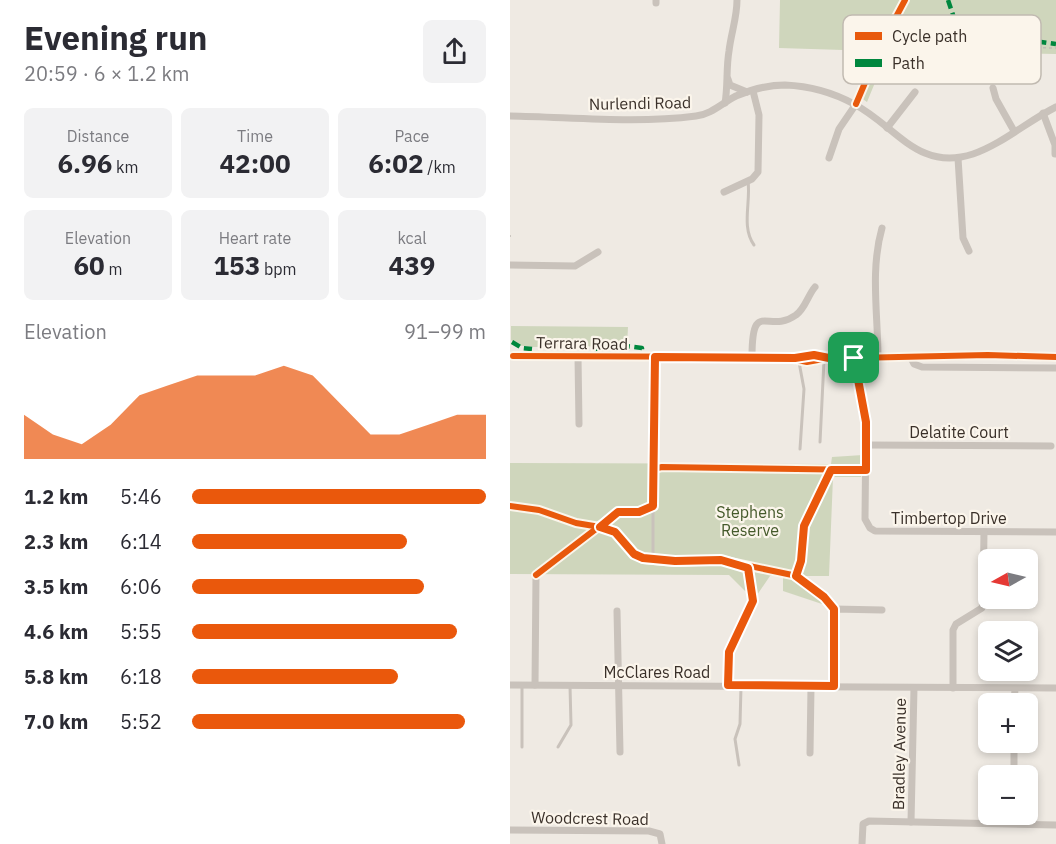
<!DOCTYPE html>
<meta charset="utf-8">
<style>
:root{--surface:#fff;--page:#f2f2f3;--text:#2b2b33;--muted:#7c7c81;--accent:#ea580c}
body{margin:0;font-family:"IBM Plex Sans",sans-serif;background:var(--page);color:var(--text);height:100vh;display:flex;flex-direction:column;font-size:22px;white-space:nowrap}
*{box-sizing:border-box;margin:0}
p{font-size:20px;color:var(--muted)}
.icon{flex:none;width:33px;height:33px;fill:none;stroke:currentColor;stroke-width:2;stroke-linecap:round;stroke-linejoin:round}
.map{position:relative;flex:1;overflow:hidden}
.sheet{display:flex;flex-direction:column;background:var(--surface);width:510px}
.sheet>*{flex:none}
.needle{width:39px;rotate:262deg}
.tools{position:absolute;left:468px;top:549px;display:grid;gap:12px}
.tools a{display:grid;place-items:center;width:60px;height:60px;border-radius:9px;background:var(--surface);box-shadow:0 3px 9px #0003;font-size:30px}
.pin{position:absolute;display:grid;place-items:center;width:51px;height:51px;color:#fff;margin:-26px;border-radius:12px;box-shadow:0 3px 9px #0006}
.round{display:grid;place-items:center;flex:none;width:63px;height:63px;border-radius:9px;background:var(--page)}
.headline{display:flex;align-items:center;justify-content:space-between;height:102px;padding:0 24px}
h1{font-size:33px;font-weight:700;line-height:45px}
.metrics{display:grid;grid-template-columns:repeat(3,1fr);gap:9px;height:102px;padding:6px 24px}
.metrics div{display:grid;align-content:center;border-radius:9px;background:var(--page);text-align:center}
.metrics b{font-size:26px;font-weight:700}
.metrics small{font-size:16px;font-weight:400}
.metrics p{font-size:16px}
.chart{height:168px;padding:12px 24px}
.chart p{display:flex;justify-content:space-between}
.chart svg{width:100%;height:108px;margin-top:6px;fill:var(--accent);opacity:.7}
ul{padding:0 24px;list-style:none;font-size:20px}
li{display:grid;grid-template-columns:96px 72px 1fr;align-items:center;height:45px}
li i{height:15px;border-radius:8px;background:var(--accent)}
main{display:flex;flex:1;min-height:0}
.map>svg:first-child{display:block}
.green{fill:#cfd6bc}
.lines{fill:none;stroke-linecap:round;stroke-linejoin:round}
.path{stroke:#c1bbb4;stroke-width:1.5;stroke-dasharray:3 3;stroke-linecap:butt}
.lane{stroke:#c9c2bb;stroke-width:3}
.street{stroke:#c9c2bb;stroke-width:7}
.secondary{stroke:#b9b2ac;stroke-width:9}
.quiet{stroke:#00873e;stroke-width:4.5;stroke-dasharray:9 4.5;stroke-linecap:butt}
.cycleway-casing{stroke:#fbf5eb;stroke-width:10}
.cycleway{stroke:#e8590c;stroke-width:6}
.route-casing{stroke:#fff;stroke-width:12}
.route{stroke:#ea580c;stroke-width:8}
.labels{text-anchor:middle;stroke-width:4.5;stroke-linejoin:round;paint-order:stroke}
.street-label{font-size:16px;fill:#3a3029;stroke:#fbf5eb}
.park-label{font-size:16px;fill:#455a2b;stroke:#fbf5eb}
.key{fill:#fbf5eb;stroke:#c1bab1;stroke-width:1.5}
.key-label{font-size:16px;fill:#3a3029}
</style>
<main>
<section class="sheet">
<div class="headline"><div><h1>Evening run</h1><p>20:59 · 6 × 1.2 km</p></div><a class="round"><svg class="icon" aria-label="share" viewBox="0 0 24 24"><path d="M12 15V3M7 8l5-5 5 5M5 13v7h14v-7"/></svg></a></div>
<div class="metrics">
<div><p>Distance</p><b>6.96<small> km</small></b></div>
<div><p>Time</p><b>42:00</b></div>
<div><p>Pace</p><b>6:02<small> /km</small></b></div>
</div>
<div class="metrics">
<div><p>Elevation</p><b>60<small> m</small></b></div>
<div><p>Heart rate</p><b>153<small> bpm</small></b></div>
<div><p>kcal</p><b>439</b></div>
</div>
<div class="chart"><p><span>Elevation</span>91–99 m</p>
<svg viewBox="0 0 160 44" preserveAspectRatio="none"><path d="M0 44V26L10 34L20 38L30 30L40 18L50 14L60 10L70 10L80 10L90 6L100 10L110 22L120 34L130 34L140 30L150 26L160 26V44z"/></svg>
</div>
<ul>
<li><b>1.2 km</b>5:46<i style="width:100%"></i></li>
<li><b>2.3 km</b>6:14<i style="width:73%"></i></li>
<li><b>3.5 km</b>6:06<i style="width:79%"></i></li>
<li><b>4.6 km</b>5:55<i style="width:90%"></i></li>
<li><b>5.8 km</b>6:18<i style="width:70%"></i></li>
<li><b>7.0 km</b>5:52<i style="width:93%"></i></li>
</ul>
</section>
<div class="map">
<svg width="546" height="844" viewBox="0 0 546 844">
<rect width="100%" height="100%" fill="#efeae3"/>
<g class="green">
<path d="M270,0H546V54L378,51L357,102L347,95L365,51L269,48Z"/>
<path d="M1,326L118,327L117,346L22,347L6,345L1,340Z"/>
<path d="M353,455L351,477H323L319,576H291L319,598L312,604L273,591V575L260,576L247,595L235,591L219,575L0,574V463L321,464L322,457Z"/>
</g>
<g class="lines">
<g class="path">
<path d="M371,45L546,48"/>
<path d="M0,236H1"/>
<path d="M287,576L292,561L294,526L321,470"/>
</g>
<g class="lane">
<path d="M238,181C241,202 231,227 244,245"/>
<path d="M289,362L294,389L290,449"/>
<path d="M310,442L314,360"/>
<path d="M143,559V465"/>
<path d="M12,747V686"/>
<path d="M48,747L61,725L60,686"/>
<path d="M229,765L225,739L230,724L231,687"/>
</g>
<g class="street">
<path d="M146,3V0"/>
<path d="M218,79L220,85L237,92"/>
<path d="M483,88L486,99L504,131"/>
<path d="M215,103C218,86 216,68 219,51C221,33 227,18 227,0"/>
<path d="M533,113L545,145V154"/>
<path d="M0,116C61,117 125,124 186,116C202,114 212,103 226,96C240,90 259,85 275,85C299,86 322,92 344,104C386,126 408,172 463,154C492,144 518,121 546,107"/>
<path d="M377,128L405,92"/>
<path d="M319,158L329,129L346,104"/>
<path d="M448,158L453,238L459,251"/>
<path d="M214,192L242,179L248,172L249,115L243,91"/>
<path d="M0,265L65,266L88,252"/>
<path d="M68,357L69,424"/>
<path d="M242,357C242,297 258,335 286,315C295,309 298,295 305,287"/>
<path d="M344,358L356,422L355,519L360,528L365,531L546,532"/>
<path d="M368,358C368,315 360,270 372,228"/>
<path d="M401,358L404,364L412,367L546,368"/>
<path d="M357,445L541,446"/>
<path d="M143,465L145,357"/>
<path d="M107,611L110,752"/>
<path d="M0,685L546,688"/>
<path d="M25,685L26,575"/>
<path d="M218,685L219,653L243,601"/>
<path d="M324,686V609L372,610"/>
<path d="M443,688V630L446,624L472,608L473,602L474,532"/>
<path d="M504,704L505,689"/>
<path d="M300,753L301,687"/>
<path d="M504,769V742"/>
<path d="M401,822L404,688"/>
<path d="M0,830L139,831L150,834L152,844"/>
<path d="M352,844L353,824L359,821L546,825"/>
</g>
<g class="secondary">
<path d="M3,356L274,357L297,362L319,358"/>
<path d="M285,358L304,355L319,358H344L478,355L546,357"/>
</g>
<g class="quiet">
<path d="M438,0L445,21L449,25L481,30L524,41L546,44"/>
<path d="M2,342L12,348L22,349"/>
<path d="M84,349L116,346L132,348V351"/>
</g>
<defs>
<g id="cycleway">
<path d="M346,104L371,45L395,0"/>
<path d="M309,355L344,358L478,355L546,357"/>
<path d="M3,356L274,357L297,362L319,358"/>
<path d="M143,469L152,467L356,470"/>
<path d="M0,506L29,510L66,523L90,527L105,532L124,554L133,559L165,562L211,560L287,576L314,597L324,609"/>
<path d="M26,575L108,512H129L143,506"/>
</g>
</defs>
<use href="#cycleway" class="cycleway-casing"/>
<use href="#cycleway" class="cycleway"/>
</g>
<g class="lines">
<defs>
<path id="route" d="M304,355L319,358H344L356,422V470H321L294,526L291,561L286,576L314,597L324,609V686L218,685L219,652L243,601L238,568L211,560L165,561L133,558L124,554L105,532L90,527L108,512H129L143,506L145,357L285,358Z"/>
</defs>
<use href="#route" class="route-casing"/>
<use href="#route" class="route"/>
</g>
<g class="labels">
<g class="street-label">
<text transform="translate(130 103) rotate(-1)" y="6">Nurlendi Road</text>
<text transform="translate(72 343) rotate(1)" y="6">Terrara Road</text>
<text x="449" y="438">Delatite Court</text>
<text x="439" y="524">Timbertop Drive</text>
<text x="147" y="678">McClares Road</text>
<text transform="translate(389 754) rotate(-89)" y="6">Bradley Avenue</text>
<text transform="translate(80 818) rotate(1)" y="6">Woodcrest Road</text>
</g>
<g class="park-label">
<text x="240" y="518">Stephens<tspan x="240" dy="18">Reserve</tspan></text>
</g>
</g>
<rect x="333" y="15" width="198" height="69" rx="9" class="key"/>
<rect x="345" y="32" width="27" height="8" fill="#e8590c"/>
<rect x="345" y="59" width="27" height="8" fill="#00873e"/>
<g class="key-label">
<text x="382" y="42">Cycle path</text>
<text x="382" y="69">Path</text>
</g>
</svg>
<div class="tools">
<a><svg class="needle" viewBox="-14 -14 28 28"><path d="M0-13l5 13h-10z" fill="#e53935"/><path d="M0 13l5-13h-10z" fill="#7c7c81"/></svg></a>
<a><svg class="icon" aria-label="layers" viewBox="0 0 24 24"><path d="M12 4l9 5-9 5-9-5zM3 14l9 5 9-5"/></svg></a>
<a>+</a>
<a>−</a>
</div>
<div class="pin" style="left:344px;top:358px;background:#1e9e55"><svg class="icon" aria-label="arrive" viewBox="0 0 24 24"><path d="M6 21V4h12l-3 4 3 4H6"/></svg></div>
</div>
</main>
